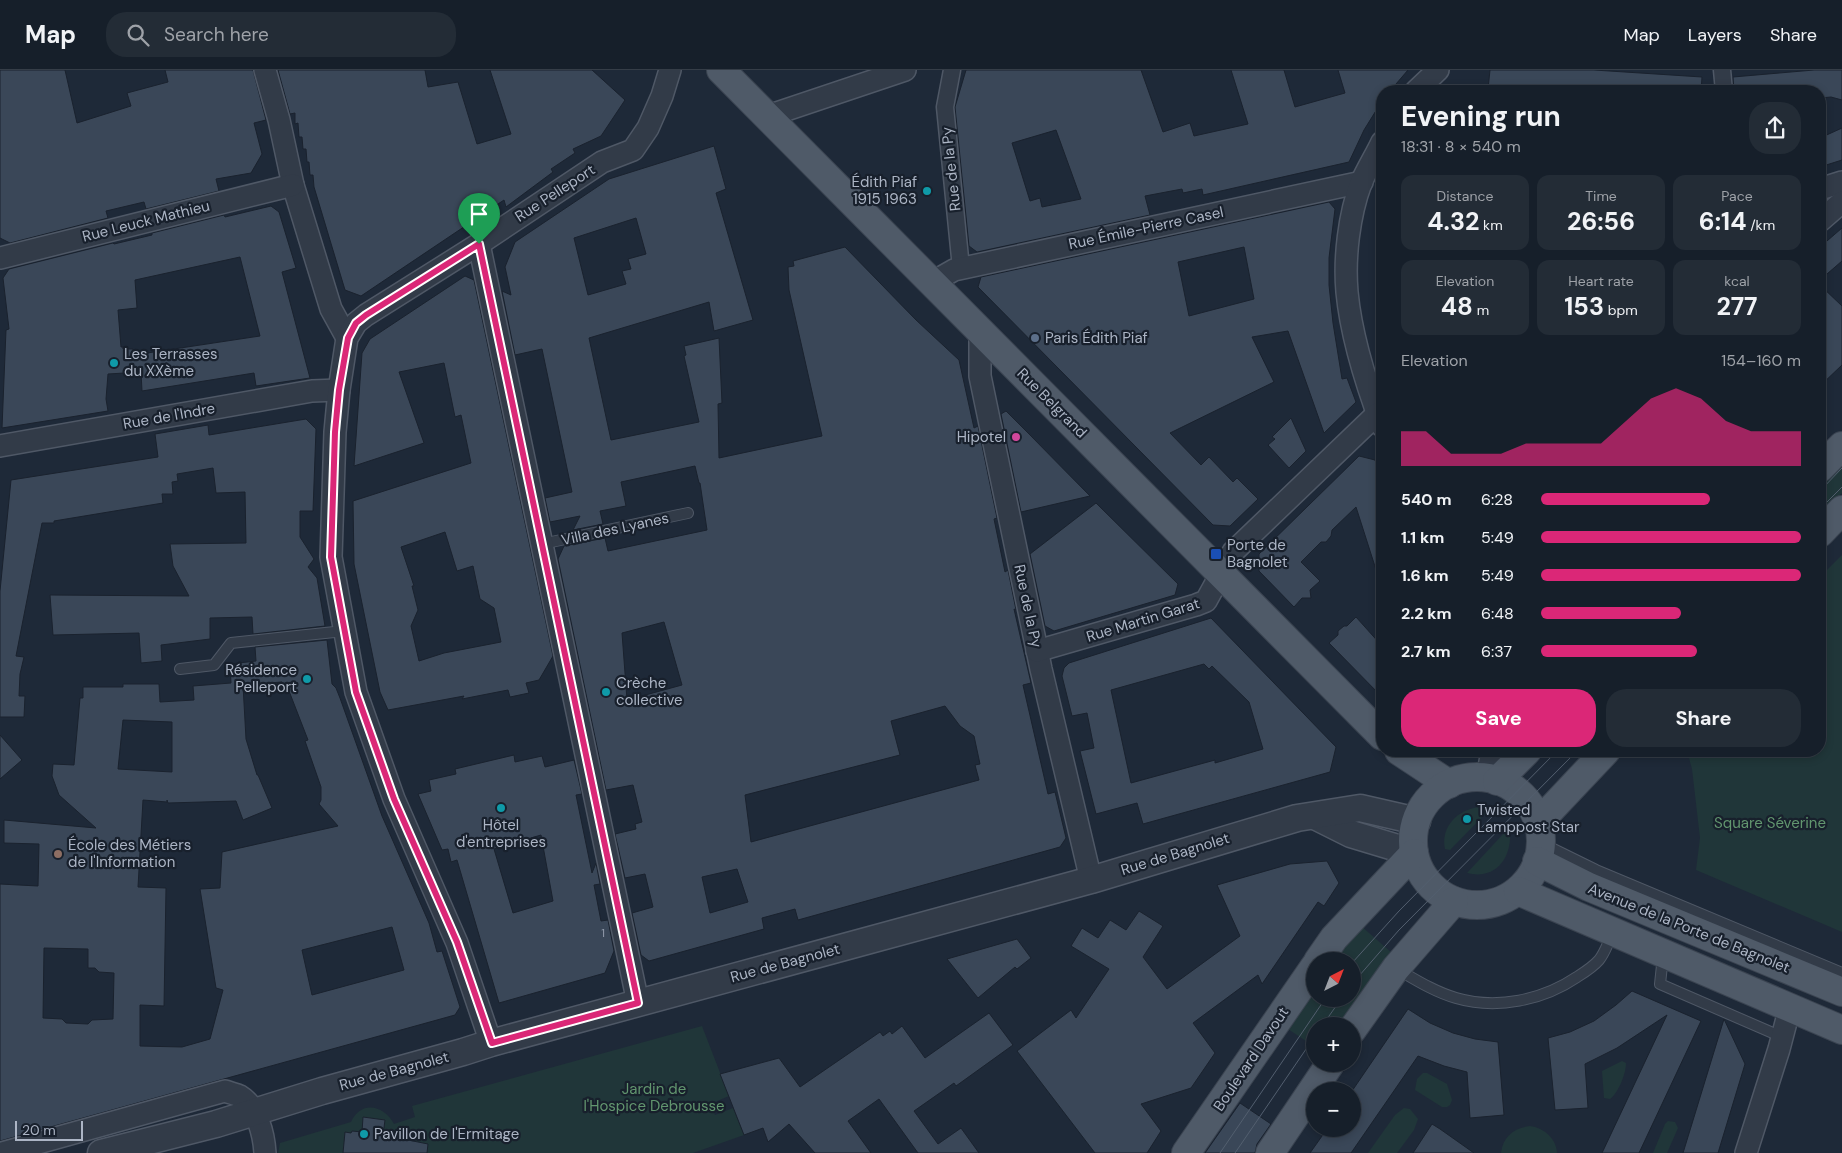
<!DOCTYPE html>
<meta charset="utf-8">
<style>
:root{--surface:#161f2a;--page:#232c36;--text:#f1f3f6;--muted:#9ea2a8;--line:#353d47;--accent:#db2777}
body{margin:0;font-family:"DM Sans",sans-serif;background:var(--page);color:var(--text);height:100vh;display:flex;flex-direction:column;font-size:19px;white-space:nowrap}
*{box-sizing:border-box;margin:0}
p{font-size:16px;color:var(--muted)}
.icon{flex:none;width:28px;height:28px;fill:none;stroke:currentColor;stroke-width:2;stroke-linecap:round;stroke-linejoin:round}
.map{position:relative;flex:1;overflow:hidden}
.drawer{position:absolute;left:1376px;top:15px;width:450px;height:672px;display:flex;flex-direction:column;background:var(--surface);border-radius:20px;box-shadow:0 2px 8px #0003,0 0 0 1px var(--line)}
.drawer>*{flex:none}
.needle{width:32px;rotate:42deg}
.tools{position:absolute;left:1306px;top:882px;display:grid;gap:10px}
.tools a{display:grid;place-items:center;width:55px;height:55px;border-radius:50%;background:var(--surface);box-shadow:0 2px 8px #0003,0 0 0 1px var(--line);font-size:25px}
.scale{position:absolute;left:15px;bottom:12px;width:68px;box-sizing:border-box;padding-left:5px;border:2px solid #acb5c5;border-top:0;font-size:14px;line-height:18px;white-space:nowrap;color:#acb5c5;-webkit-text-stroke:4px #18202c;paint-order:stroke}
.pin{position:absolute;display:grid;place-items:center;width:42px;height:42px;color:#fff;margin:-51px -21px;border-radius:50% 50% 50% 0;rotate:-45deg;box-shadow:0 0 5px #0007}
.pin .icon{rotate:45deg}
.round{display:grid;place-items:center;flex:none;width:52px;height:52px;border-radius:20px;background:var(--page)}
.summary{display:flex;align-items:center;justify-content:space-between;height:85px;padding:0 25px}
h1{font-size:28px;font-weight:700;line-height:38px}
.metrics{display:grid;grid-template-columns:repeat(3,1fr);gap:8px;height:85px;padding:5px 25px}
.metrics div{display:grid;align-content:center;border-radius:12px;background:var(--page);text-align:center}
.metrics b{font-size:25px;font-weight:700}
.metrics small{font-size:14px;font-weight:400}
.metrics p{font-size:14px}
.chart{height:140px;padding:10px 25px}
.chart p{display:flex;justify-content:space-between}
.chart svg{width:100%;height:90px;margin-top:5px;fill:var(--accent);opacity:.7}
.button{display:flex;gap:10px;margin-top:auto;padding:10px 25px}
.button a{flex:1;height:58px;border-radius:20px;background:var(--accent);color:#fff;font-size:20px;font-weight:700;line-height:58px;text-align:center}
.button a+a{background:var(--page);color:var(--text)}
ul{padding:0 25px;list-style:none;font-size:16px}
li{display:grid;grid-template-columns:80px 60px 1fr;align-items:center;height:38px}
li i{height:12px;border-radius:6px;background:var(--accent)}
header{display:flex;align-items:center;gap:30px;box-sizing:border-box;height:70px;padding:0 25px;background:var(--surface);border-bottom:1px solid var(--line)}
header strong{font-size:24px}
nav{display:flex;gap:28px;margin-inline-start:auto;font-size:18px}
.search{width:350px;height:45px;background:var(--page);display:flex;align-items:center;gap:12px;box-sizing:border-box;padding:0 18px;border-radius:20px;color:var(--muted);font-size:19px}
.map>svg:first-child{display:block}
.green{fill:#203639}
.building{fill:#3a4758;stroke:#1a222e;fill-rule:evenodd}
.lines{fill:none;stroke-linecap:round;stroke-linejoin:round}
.service-casing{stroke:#4f5866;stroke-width:12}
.pedestrian-casing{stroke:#4f5866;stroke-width:19}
.minor-casing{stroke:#4f5866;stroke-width:24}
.tertiary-casing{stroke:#4f5866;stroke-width:29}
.primary-casing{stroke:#3b4451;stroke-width:30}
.service{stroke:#323b48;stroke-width:10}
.pedestrian{stroke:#323b48;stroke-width:16}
.minor{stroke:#323b48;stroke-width:21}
.tertiary{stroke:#323b48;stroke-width:26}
.primary{stroke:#4f5a68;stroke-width:28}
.tram{stroke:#535f6f;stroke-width:1}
.route-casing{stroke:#fff;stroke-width:10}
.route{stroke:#db2777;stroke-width:6}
.culture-dot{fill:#0f9aa8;stroke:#18202c;stroke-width:2}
.service-dot{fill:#5c6f8a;stroke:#18202c;stroke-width:2}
.hotel-dot{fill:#d1479c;stroke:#18202c;stroke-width:2}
.transit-dot{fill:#1a4fb4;stroke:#18202c;stroke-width:2}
.education-dot{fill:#8d6e63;stroke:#18202c;stroke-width:2}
.labels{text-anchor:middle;stroke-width:4.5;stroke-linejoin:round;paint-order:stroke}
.number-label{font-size:12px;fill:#909aaa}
.street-label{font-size:15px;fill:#acb5c5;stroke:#18202c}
.poi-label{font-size:15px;fill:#acb5c5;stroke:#18202c;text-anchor:start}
.park-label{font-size:15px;fill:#62966f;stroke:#18202c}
</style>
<header>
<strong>Map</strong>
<div class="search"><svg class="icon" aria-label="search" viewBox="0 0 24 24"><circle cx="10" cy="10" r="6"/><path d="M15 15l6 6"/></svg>Search here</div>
<nav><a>Map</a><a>Layers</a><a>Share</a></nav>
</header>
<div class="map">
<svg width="1842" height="1083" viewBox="0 0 1842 1083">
<rect width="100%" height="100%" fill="#1e2938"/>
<g class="green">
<path d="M1842,391V423L1820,445V413Z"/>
<path d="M1842,485V862L1696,800L1700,768L1692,699L1687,681H1820V507Z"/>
<path d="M1480,737L1489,740L1450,780L1445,779C1440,757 1458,739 1480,737Z"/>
<path d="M1505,762L1510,764C1511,790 1494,810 1467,803Z"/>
<path d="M1361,856L1392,883L1342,956H1315V977L1285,957L1315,913V929H1352V891H1331Z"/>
<path d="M702,956L729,1026L710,1034L715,1045L733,1038L744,1065L693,1083H278L280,1073L351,1052C361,1030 384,1035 394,1054L415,1047L412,1036Z"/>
<path d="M1622,991L1626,993C1626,1004 1618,1023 1610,1029L1604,1028L1602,1001Z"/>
<path d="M1423,1003H1427L1447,1014L1452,1030L1450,1035L1447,1037H1442L1415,1020L1417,1009Z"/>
<path d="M1404,1038L1410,1039L1418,1049L1414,1060L1397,1083H1368L1395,1045Z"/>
<path d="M1668,1051L1675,1052L1678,1058L1667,1083H1653L1665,1054Z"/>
<path d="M1530,1056C1544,1058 1556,1068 1557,1083H1501C1503,1066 1514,1058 1530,1056Z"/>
</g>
<g class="building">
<path d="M0,0H65L77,53L131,36L127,23L168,12L165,0H253L266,50L254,53L262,84L251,103L216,109L219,121L146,139L144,132L106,141L108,148L10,173L0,168Z"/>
<path d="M278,0H425L428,17L458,12L477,74L511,64L490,0H592L625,30L601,66L573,79L575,83L551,99L553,102L506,137L504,130L361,226L345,220L314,117L313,105H310L309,92H307L306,79H303L302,67H299L298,53L295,54V43L290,44Z"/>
<path d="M966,0H1141L1163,62L1190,53L1194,66L1248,54L1231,0H1284L1295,37L1345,23L1338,0H1408L1390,21H1382V31L1364,60L1349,92L1203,125L1202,119L1183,123L1182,119L1145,126L1150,145L977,182L969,176L955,37ZM1056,60L1081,129L1042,137L1040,128L1030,131L1012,73Z"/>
<path d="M1490,0H1594L1702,7L1701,21H1517L1488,19Z"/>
<path d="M1814,0H1842V30L1831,27L1820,28V21H1734L1733,7Z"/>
<path d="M1842,58V90L1820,97V68Z"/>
<path d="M714,76L726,119L716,123L753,250L714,261L709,232L589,268L611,370L699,352L684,286L686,285L684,276L719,268L722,333L718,334L719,388L822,366L789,220L788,197L794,196L793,191L845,177L916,250L959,290L974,358L978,356L997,448L994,449L1005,502L1008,500L1016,540L1014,539L1031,613L1023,615L1048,724L1055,722L1066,768L1060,777L798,850L795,839L762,848L764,859L649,891L641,885L632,843L653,837L645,804L625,808L615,764L636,759L635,754L642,752L633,715L606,720L558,489L564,476L605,468L608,481L707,460L700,413H699L695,396L621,412L626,436L600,441L603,454L573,460L580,446L550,452L545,428L572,422L542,279L515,285L502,221L511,225L505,197L515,172L609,109ZM636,148L646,184L628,189L631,199L622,201L626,214L588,225L574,168ZM664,552L682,615L627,630L622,563ZM945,636L960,656L974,666L980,694L975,695L979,710L751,772L745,725L900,685L891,651ZM737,799L748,832L710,843L702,807Z"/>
<path d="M1329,132L1335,139L1329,188V215L1333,253L1342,309L1347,308L1356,332L1324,363L1288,261L1252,267L1274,312L1170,363L1201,395L1209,387L1233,412L1237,408L1258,429L1230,456L1213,455L978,217L981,207ZM1244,177L1254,229L1189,246L1178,192Z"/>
<path d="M271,136L279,142L296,198L282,202L310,308L256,316L254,303L142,321L141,302L108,304L106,329L108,341L2,358L6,260L9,259L3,208L9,199L113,173L114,174L152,165V163L224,145L225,147ZM240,187L260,266L134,285L133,279H123V277H121L118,240L137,238L135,210Z"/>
<path d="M1842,158V191L1820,210V177Z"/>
<path d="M465,206L474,210L553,586L539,610L526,613L529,623L510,627L508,620L462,629L464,626L388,640L380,622L354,494L353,431L471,393L461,345L455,347L444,293L399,302L424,373L354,396L362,283L370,269ZM445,462L457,501L473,496L480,529L494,538L501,572L444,583L419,591L411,556L418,540L412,516H414L401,477Z"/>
<path d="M1820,215L1842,236V295L1820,316Z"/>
<path d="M1006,341L1030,365L1090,426L1021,442L1001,344Z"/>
<path d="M1291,348L1306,381L1289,398L1268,375L1275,369L1272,367Z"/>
<path d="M306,349L316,359L313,441H300V467L314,489L308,497L317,508L325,556L253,564L252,547L210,548V569L161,575L162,591L141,593L139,563L53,565L50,525L189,526L173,496L170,474L246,473L245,422L216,423L213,398L177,404L178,411L172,412L173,424H162L163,433L54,451V453H42L16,586L24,587L20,604L19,626H25L24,647H0V521L11,410L158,387L155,364L208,355L209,365Z"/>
<path d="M1359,386L1375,390L1382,411V508L1379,509L1356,437L1332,460L1331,466L1326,472H1321L1301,492L1320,511L1310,520L1311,528H1302L1294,537L1259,501V484Z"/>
<path d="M1096,433L1178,514L1175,525L1054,561L1045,556L1030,484Z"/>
<path d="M1356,547L1382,576V627L1329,573L1338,565V561L1344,556H1347Z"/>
<path d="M1211,548L1336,677L1330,702L1143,754L1137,733L1096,744L1080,681L1094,678L1087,643L1072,646L1062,606L1064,598L1069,593ZM1204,594L1209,599L1212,596L1249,632L1263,679L1215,693V690L1131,713L1111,620Z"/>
<path d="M327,570L332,614L336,618L340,628L382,746L429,853L437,882L442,881L460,937L455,945L0,1071V814L38,816L39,774L4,773V750L96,758L59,725L52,706L53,694L74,695L80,628H83V617H123V614H159L160,632L194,630L193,616L231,613L230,594L256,591L255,577ZM282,612L283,621H289L308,670L305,671L321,717V730L319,734L338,756L222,782L220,818L200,819L216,918L223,920L210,969L182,977L140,976V935L164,936L166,818L138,817L143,730L167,732V730L168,733L236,731L243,750L272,738L258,705H257L246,669L243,615ZM123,650L172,652V702L118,699ZM392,857L404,900L312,925L302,880ZM44,878L88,879V898H95L99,902L114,903L113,949L92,950L88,954L66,953L62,949L43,948Z"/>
<path d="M0,665L22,690L0,709Z"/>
<path d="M514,685L515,692L542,686L545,697L574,690L582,724L576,725L592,803L596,793L600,814L594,815L601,851L608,850L614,881L605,903L499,933L457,790L451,792L448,779L442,780L418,724L431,721L429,710L456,704L455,699ZM541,765L553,831L513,843L494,779Z"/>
<path d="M1327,791L1339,813L1324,836L1318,832L1262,914L1258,905L1193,953L1215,983L1191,1018L1141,1034L1161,1061L1147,1083H1095L1017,981L1071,940L1076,948L1109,899L1071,876L1082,858L1098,868L1110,850L1126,860L1139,841L1163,856L1143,887L1167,919L1240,866L1217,815L1290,794Z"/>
<path d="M1017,869L1031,888L1017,899L1015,897L978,928L947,889Z"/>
<path d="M1632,921L1701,951L1639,1083H1602L1667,945L1617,978L1585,994L1588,1038L1555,1040L1548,968L1570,962L1594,951L1616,935Z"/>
<path d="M1408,939L1430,953L1453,963L1475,969L1498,972L1504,1045L1470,1048L1467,1002L1444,996L1418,986L1351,1083H1310L1327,1059H1352V1021Z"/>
<path d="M989,943L1013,975L956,1016L954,1013L914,1041L938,1074L961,1058L979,1083H918L879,1029L848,1051L871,1083H815L789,1054L768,1072L763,1058L744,1065L720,1004L779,988L800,1017L880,962L883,966L890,961L892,964L902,956L925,988Z"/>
<path d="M1724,949L1745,994L1718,1083H1683Z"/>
<path d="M1240,1033L1271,1054L1257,1074L1255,1083H1205Z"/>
<path d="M363,1047L385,1050L383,1065L428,1074L427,1083H343L345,1062L351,1063L352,1061L362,1062Z"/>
<path d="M1432,1054L1440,1059L1474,1083H1413Z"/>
</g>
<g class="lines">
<defs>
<g id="service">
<path d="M542,474L688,443"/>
<path d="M180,599L214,595L231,573L344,561"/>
<path d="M1541,773L1596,800L1842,903"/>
<path d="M1663,886L1660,914L1782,967"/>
<path d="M1397,899C1416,910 1435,922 1456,928C1497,940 1543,930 1577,907C1585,902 1593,897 1599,890C1605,883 1608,872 1613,863"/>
</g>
<g id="pedestrian">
<path d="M952,0L945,37L961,198"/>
<path d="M1722,0L1724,21"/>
</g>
<g id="minor">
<path d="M265,0L279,50L293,115L331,239L347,268"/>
<path d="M1416,21L1438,0"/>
<path d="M768,46L905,0"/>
<path d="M1820,119L1842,112"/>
<path d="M1820,151L1842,132"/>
<path d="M479,174L638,933"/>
<path d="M0,188L293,115"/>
<path d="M933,212L954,200L1362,112"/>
<path d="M980,260V306L1041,599L1091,810"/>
<path d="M1382,356C1367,316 1351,265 1347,222C1344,188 1349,145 1361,113C1367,99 1376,85 1382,72"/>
<path d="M0,376L312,321L339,320"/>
<path d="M1037,581L1196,535L1206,531L1233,482L1377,344"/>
<path d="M1487,708L1492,681"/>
<path d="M491,973L457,873L394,729L356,622L331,487L335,362L339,320L347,268L356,253L366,245L479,174L602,92L633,80L648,58L662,26L670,0"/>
<path d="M2,1083L225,1021C230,1023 236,1024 240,1026C257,1036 264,1065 265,1083"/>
<path d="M1746,1083L1779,979L1790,937"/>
</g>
<g id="tertiary">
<path d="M1315,746L1351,764L1414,783"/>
<path d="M101,1083L216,1054L322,1021L463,982L491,973L1091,810L1297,748L1360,738L1417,751"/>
</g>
<g id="primary">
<path d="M721,0L1382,666"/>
<path d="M1820,398L1842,376"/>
<path d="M1820,463L1842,440"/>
<path d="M1399,681L1449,714"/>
<circle cx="1477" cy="771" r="64"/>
<path d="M1497,711L1527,681"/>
<path d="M1539,752L1606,681"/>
<path d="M1537,791L1589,817L1842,922"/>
<path d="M1518,821L1842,960"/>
<path d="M1318,891L1334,868L1414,783"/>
<path d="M1352,960L1396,898L1454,831"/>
<path d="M1186,1083L1315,896"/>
<path d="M1270,1083L1330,994"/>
</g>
</defs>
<use href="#service" class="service-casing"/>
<use href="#pedestrian" class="pedestrian-casing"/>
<use href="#minor" class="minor-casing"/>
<use href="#tertiary" class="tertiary-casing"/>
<use href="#primary" class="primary-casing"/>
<use href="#service" class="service"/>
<use href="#pedestrian" class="pedestrian"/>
<use href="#minor" class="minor"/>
<use href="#tertiary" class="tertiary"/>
<use href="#primary" class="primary"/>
<g class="tram">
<path d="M1820,421L1842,398"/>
<path d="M1820,439L1842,417"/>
<path d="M1352,893L1399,841L1557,681"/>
<path d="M1352,914L1399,860L1577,681"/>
<path d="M1322,956L1341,929"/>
<path d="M1220,1083L1325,929"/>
<path d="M1235,1083L1315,966"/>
</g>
</g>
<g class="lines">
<defs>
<path id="route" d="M479,174L638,933L492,973L457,872L394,729L356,622L331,487L335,362L339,320L348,268L356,253L366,245Z"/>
</defs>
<use href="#route" class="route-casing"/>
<use href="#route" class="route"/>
</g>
<g class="culture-dot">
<circle cx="927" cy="121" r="5"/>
<circle cx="114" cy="293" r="5"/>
<circle cx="307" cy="609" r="5"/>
<circle cx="606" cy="622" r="5"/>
<circle cx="501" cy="738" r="5"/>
<circle cx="1467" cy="749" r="5"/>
<circle cx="364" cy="1064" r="5"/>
</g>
<circle class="service-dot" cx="1035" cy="268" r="5"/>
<circle class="hotel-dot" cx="1016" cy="367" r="5"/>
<rect class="transit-dot" x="1210" y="478" width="12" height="12" rx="2.5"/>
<circle class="education-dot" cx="58" cy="784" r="5"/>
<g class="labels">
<g class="number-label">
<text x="603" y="867">1</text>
</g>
<g class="street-label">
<text transform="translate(951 99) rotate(-96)" y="5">Rue de la Py</text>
<text transform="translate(555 123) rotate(-33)" y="5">Rue Pelleport</text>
<text transform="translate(146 151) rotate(-14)" y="5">Rue Leuck Mathieu</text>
<text transform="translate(1146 158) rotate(-12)" y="5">Rue Émile-Pierre Casel</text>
<text transform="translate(1052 333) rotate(45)" y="5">Rue Belgrand</text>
<text transform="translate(169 346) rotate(-10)" y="5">Rue de l'Indre</text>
<text transform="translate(615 459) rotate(-12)" y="5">Villa des Lyanes</text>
<text transform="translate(1028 536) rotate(78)" y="5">Rue de la Py</text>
<text transform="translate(1143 550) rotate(-17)" y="5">Rue Martin Garat</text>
<text transform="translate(1175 784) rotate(-17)" y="5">Rue de Bagnolet</text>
<text transform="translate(1689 858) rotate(22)" y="5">Avenue de la Porte de Bagnolet</text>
<text transform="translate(785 893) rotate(-15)" y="5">Rue de Bagnolet</text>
<text transform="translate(1251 989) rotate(-56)" y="5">Boulevard Davout</text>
<text transform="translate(394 1001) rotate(-15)" y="5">Rue de Bagnolet</text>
</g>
<g class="poi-label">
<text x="917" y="117" text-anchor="end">Édith Piaf<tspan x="917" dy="17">1915 1963</tspan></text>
<text x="1045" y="273">Paris Édith Piaf</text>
<text x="124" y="289">Les Terrasses<tspan x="124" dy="17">du XXème</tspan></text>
<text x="1006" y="372" text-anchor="end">Hipotel</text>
<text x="1227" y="480">Porte de<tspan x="1227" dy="17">Bagnolet</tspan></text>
<text x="297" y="605" text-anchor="end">Résidence<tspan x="297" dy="17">Pelleport</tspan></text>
<text x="616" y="618">Crèche<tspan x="616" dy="17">collective</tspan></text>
<text x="1477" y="745">Twisted<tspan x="1477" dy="17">Lamppost Star</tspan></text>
<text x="501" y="760" text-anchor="middle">Hôtel<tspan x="501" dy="17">d'entreprises</tspan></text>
<text x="68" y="780">École des Métiers<tspan x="68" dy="17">de l'Information</tspan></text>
<text x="374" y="1069">Pavillon de l'Ermitage</text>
</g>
<g class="park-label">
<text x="1770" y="758">Square Séverine</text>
<text x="654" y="1024">Jardin de<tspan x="654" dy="17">l'Hospice Debrousse</tspan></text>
</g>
</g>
</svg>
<div class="tools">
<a><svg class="needle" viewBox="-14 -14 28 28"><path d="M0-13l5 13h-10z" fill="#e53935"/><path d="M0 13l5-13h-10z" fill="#9ea2a8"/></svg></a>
<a>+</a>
<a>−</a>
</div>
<div class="scale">20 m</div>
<div class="pin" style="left:479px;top:174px;background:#1e9e55"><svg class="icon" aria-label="arrive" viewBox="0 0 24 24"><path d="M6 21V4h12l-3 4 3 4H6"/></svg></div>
<section class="drawer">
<div class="summary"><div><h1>Evening run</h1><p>18:31 · 8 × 540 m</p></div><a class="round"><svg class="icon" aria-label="share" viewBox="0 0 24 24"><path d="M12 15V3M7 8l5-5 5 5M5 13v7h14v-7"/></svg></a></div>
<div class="metrics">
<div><p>Distance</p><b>4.32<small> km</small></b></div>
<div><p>Time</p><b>26:56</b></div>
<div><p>Pace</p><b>6:14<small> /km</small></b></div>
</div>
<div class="metrics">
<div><p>Elevation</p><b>48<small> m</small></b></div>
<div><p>Heart rate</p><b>153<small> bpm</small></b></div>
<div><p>kcal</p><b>277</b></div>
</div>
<div class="chart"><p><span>Elevation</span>154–160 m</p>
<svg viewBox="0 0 160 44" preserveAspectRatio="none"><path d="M0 44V27L10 27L20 38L30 38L40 38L50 33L60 33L70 33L80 33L90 22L100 11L110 6L120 11L130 22L140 27L150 27L160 27V44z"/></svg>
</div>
<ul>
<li><b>540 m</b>6:28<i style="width:65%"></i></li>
<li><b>1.1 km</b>5:49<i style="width:100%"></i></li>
<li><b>1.6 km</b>5:49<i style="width:100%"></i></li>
<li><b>2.2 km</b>6:48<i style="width:54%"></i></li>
<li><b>2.7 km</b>6:37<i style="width:60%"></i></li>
</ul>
<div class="button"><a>Save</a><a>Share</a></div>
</section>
</div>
